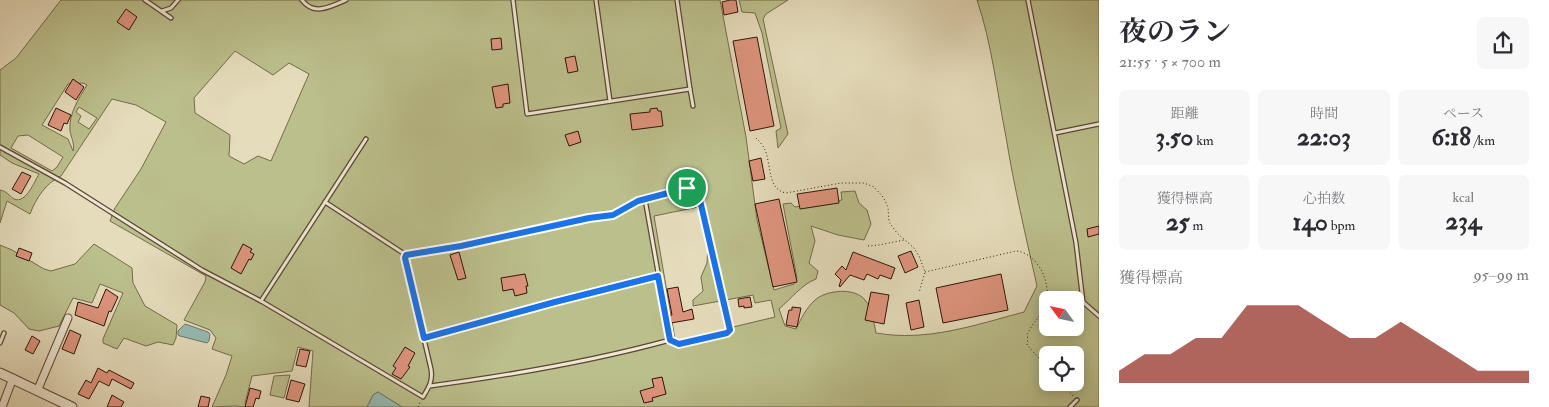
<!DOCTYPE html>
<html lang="ja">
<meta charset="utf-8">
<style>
:root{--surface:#fff;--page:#f7f7f7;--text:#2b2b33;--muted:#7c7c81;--accent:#8f2418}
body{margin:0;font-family:"IM FELL Double Pica","Noto Serif JP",serif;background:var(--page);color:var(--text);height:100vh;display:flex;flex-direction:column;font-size:19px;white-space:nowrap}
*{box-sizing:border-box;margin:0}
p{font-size:16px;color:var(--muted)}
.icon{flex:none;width:28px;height:28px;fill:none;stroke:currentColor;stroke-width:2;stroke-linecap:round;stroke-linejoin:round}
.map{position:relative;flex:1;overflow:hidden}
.drawer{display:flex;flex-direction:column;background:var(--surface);width:450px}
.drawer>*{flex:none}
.needle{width:32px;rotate:303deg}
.controls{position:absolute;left:1039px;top:291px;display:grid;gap:10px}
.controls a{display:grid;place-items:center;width:45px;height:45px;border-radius:8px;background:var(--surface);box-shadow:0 2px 12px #0003;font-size:25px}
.pin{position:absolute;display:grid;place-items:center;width:42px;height:42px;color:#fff;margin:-21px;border:2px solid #fff;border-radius:50%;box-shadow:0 1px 5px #0007}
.round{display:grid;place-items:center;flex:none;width:52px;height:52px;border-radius:8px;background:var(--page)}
.headline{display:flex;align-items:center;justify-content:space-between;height:85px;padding:0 20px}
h1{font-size:28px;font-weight:700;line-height:38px}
.stats{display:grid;grid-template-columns:repeat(3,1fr);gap:8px;height:85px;padding:5px 20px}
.stats div{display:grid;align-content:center;border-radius:8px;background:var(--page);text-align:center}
.stats b{font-size:25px;font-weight:700}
.stats small{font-size:14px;font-weight:400}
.stats p{font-size:14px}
.chart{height:140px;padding:10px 20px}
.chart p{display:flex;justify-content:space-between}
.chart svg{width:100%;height:90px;margin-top:5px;fill:var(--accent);opacity:.7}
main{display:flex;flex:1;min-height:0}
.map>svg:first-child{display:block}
.green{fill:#bbbf8c;stroke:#756a4a;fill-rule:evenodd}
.water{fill:#96bbb3;stroke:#6d786f}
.building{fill:#de947e;stroke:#2f1408}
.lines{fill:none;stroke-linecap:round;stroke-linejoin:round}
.service-casing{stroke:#5c4635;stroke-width:5.5}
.minor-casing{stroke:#5c4635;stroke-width:9}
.tertiary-casing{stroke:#5c4635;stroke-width:11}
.path{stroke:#2f1408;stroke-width:1;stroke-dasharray:1 2.5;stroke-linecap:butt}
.service{stroke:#eee8d3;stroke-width:3}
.minor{stroke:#eee8d3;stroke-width:7}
.tertiary{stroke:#eee8d3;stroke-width:9}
.route-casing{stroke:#fff;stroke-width:10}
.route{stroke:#1a73e8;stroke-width:6}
</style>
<main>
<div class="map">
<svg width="1099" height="407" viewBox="0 0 1099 407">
<rect width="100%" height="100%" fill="#e5dcbb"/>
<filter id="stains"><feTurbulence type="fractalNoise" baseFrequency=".004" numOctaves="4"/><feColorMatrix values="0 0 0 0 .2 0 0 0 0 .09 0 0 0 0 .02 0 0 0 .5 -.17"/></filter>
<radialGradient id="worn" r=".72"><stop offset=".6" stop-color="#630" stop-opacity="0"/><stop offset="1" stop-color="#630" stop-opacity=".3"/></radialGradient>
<g class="green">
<path d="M61,0H720L746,137L757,220L774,290L794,284L797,278L783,204L791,203L795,207L842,200L841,192L855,191L859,203L867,210L871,224L864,240L838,235L811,226L815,241L809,263L818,271L816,279C802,284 791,299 779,309L785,326L796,329C801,319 806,308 815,300C826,290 855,287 865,300C872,308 874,323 876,333C927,342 975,325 1024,312L1037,286C1026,237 1014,187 1006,137C997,92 992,44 977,0H1099V407H402L378,392L373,395L367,407H309L313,351L298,347L292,371L252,376L245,403L246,407L235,406L212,407L226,375L232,356L212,349L216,338L210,330L184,320L205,282L206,276L110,221L115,208L141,169L166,122L136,105L112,99L61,176C46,183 36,198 30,214L7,201L0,223V190C7,191 9,196 14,199C26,204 34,182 39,174L12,163L0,155V70L16,58ZM235,51L273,75L289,63L309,74L271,161L258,156L244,164L229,156L230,135L195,113L194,98ZM83,83L87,85C79,98 68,115 70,131C71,138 75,143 73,151L68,139L42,125L68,84ZM79,107L97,118L89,129L78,122L81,116L76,112ZM28,135L63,157L57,167L52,171L11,148L18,136ZM698,207L708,248L707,263L701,277L703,291L693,300V306L753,295L755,303L771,300L775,317L733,327V331L728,336L684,345L675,339L654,216ZM1048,300H1075V328H1048ZM1048,355H1075V382H1048Z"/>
<path d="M739,0H788L766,14L763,19L788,134L778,148L776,131L781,128L762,33L755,13L742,12Z"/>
<path d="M94,244L132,268L133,283L145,306L177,325L176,338L173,345L158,342L146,346L124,338L117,349L103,343V339L123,293L100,284L92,303L73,298L59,326L39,331L29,329L14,313L0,305V245L12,250L44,269L51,271L75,264Z"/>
<path d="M290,375L284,398L270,395L274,376Z"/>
</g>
<g class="water">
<path d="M185,324L208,332L210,334L209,341L207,343L180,336L178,335V331Z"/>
<path d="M378,392L402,407H367L373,395Z"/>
</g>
<g class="building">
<path d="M730,0H736L738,12L724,15L722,2Z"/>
<path d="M126,9L137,17L129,30L117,22Z"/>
<path d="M757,37L774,126L750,131L733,41Z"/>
<path d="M501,38L502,49L492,50L491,39Z"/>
<path d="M575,56L578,71L568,73L565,58Z"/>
<path d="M73,79L84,87L76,100L65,92Z"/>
<path d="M508,84L510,103L503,104V107L496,108L492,87Z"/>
<path d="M56,108L71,115L67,124L64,123L61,131L48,125Z"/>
<path d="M657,108L658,111H661L663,126L632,130L630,114L650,112V109Z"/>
<path d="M578,131L581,142L569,146L565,135Z"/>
<path d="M761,158L765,179L753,181L749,161Z"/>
<path d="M22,172L31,176L21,194L12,189Z"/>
<path d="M837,188L839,203L800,209L797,194Z"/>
<path d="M779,199L797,282L773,287L755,204Z"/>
<path d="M1099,226V234L1088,237L1087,229Z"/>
<path d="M243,244L252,249L250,252L254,254L251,260L249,259L241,274L231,268Z"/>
<path d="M19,248L32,253L29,261L16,256Z"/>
<path d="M911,251L918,267L905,273L898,256Z"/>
<path d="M459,252L466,278L458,280L450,255Z"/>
<path d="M853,252L895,268L891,279L880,275L878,279L867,274L864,280L850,275L840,287L839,286L841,280L835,274L842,266L846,270Z"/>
<path d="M525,274L528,286H526L527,293L515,296L513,289L503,291L501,278Z"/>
<path d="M1001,274L1008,310L943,323L936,288Z"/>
<path d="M678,287L683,312L692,309L694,319L671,323L670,315H672L667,289Z"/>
<path d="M106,289L118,297L111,312L109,311L104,326L75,315L78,302L98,308Z"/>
<path d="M871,292L889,295L884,324L865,320Z"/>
<path d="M750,297L752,307L744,308V306L739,307L738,299Z"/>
<path d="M919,300L924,327L911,330L906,303Z"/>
<path d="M792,307L801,308L797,327L786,325L788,314L789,310H792Z"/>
<path d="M70,330L81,335L74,354L62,349Z"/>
<path d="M32,336L40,341L33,354L25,350Z"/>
<path d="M405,347L415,353L408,366L410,367L401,379L392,374L396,368L393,366Z"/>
<path d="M300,349L310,351L306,367L296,365Z"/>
<path d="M98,368L107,373L109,370L134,383L131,389L112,379L109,386L99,381L89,399L78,394L86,380L91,383Z"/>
<path d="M662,377L666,394L652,398L653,401L644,403L640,391L654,387L652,379Z"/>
<path d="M291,380L305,384L299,402L286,399Z"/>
<path d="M250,388L261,391L259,399L256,398L253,407H245Z"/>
<path d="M112,395L124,402L121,407H107Z"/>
<path d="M201,396L210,398L208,407H198Z"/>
</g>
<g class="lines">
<defs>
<g id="service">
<path d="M145,0L171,18"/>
<path d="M302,0C314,16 330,7 346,0"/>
<path d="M513,0L527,114L690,89L677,0"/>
<path d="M596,0L610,101"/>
<path d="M1028,0L1076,243L1083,302L1099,316"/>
<path d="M162,11L171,8L178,0"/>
<path d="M690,89L693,106"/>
<path d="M1055,133L1099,124"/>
<path d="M0,147L65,183L202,270L261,301L423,397C429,387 433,381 431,369L405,258L406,255"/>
<path d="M645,199L670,340"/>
<path d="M325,202L406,255L461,246L589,218L613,215L638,201L687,189H693L697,191L730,330L727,333L679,343L670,340C590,362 512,375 430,386"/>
<path d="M261,301L366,139"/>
<path d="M424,338L555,302L658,276"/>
<path d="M0,343L4,333"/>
<path d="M1070,407L1077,400"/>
</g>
<g id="minor">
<path d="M38,389L68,318"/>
<path d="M2,407L13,378"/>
</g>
<path id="tertiary" d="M0,373L72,407"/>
</defs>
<use href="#service" class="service-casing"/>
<use href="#minor" class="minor-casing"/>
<use href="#tertiary" class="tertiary-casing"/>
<g class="path">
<path d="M756,138C759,141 762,144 764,148C772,162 766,189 786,193L841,183H864L874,187L883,197L888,207L889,222L897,233L914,248L919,256L925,272L919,293"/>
<path d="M868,246L879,245L904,240"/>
<path d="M925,272L1016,251C1039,253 1053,286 1045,307C1041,316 1032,323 1028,333C1027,336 1028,341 1027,345L1048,368"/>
<path d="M1061,382L1073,396"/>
<path d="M418,407L420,402"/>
</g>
<use href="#service" class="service"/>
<use href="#minor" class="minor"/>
<use href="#tertiary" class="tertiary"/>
</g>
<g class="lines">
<defs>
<path id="route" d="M687,188C694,189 696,190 699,196L730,330L727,333L679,344L670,340L658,276L555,302L424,338L405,258L406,255L461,246L589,218L613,215L638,201Z"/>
</defs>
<use href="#route" class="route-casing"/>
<use href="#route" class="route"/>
</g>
<rect width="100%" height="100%" filter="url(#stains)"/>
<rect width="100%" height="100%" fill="url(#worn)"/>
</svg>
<div class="controls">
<a><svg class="needle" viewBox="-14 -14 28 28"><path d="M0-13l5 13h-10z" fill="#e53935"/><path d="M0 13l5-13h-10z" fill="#7c7c81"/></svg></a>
<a><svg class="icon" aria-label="locate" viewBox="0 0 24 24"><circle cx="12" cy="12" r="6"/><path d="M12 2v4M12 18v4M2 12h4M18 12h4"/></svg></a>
</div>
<div class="pin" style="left:687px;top:188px;background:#1e9e55"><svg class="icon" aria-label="arrive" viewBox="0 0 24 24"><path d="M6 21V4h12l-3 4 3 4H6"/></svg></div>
</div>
<section class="drawer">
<div class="headline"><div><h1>夜のラン</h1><p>21:55 · 5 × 700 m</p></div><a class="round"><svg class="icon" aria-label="share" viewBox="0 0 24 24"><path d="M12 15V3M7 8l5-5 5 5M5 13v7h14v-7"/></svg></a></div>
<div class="stats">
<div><p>距離</p><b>3.50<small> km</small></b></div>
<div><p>時間</p><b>22:03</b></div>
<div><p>ペース</p><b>6:18<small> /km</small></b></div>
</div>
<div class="stats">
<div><p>獲得標高</p><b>25<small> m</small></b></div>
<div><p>心拍数</p><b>140<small> bpm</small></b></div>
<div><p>kcal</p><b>234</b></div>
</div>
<div class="chart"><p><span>獲得標高</span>95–99 m</p>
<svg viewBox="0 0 160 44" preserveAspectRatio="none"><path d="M0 44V38L10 30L20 30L30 22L40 22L50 6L60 6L70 6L80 14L90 22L100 22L110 14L120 22L130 30L140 38L150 38L160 38V44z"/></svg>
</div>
</section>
</main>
